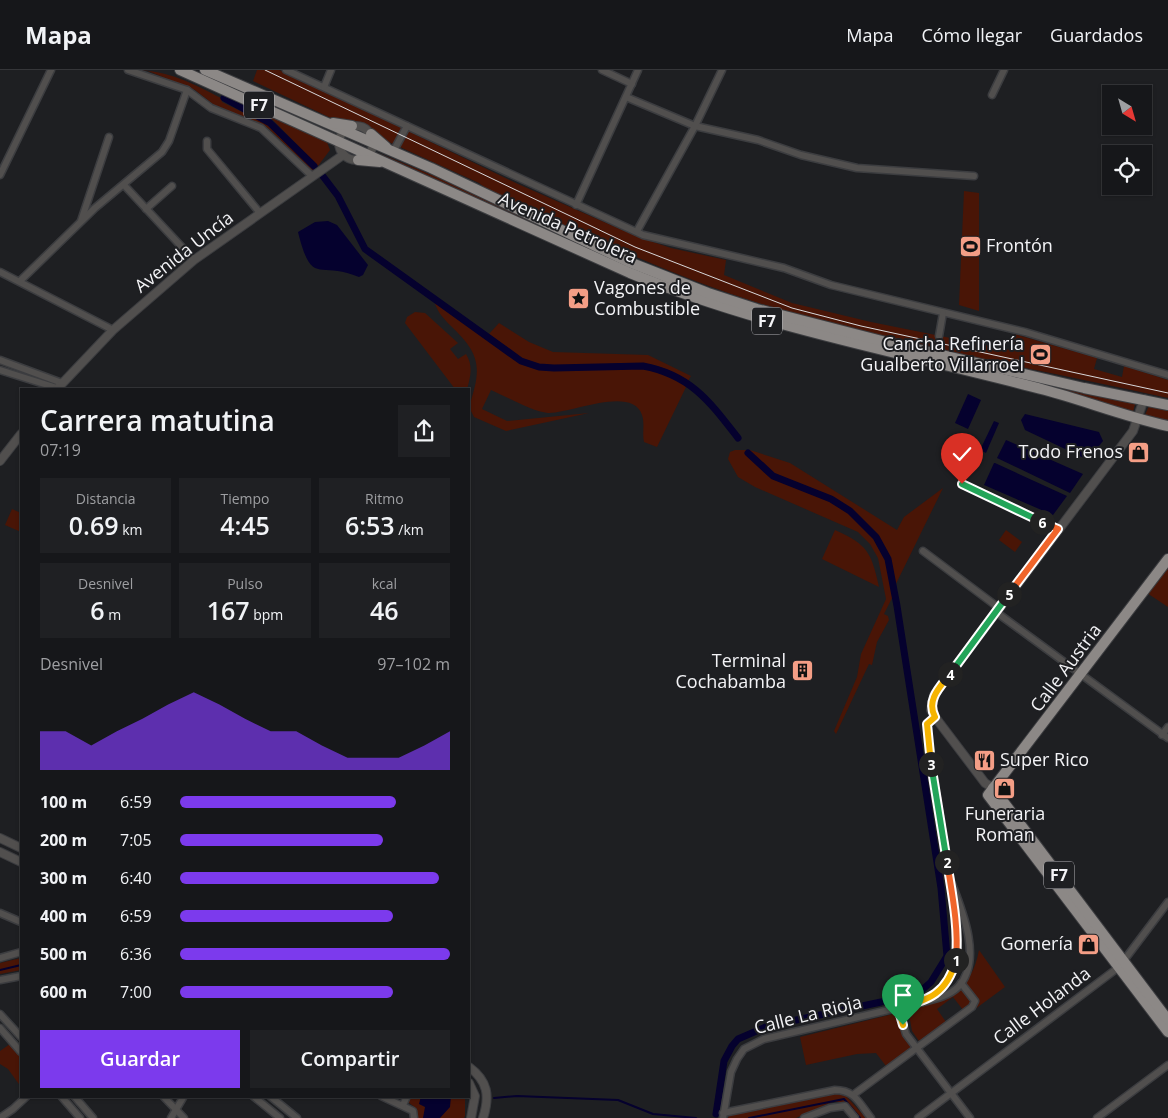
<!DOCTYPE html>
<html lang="es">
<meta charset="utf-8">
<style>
:root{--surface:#16171a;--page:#1f2023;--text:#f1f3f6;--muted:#9e9fa2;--line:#353639;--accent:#7c3aed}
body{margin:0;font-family:"Open Sans",sans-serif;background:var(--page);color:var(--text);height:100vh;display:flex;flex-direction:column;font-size:19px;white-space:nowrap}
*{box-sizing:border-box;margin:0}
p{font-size:16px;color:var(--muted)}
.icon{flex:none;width:28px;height:28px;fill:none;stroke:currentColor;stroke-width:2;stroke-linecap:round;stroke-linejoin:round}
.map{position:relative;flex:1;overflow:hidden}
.drawer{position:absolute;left:20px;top:318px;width:450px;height:710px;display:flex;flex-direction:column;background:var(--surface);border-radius:0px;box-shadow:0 1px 4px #0004,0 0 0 1px var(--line)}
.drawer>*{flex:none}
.needle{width:32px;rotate:143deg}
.controls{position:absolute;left:1102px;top:15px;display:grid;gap:10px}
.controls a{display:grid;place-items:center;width:50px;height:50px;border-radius:0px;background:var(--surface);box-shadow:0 1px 4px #0004,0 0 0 1px var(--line);font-size:25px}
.pin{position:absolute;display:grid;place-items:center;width:42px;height:42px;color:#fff;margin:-51px -21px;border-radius:50% 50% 50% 0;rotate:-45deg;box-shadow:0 0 5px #0007}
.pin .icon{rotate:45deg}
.km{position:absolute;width:25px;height:25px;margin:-12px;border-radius:50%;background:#222;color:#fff;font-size:14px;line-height:25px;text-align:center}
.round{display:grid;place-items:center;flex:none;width:52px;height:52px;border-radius:0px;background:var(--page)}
.summary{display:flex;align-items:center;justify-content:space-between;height:85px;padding:0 20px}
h1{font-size:28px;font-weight:600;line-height:38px}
.metrics{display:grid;grid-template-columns:repeat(3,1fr);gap:8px;height:85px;padding:5px 20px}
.metrics div{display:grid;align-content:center;border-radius:0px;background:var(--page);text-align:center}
.metrics b{font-size:25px;font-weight:600}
.metrics small{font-size:14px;font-weight:400}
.metrics p{font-size:14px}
.chart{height:140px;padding:10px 20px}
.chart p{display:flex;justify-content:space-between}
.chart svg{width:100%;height:90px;margin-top:5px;fill:var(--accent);opacity:.7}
.cta{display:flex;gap:10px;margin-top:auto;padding:10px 20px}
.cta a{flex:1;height:58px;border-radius:0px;background:var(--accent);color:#fff;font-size:20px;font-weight:600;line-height:58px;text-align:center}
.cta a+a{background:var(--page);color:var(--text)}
ul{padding:0 20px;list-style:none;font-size:16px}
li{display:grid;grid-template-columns:80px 60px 1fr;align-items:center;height:38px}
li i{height:12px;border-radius:6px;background:var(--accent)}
header{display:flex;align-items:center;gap:30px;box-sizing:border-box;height:70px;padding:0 25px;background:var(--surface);border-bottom:1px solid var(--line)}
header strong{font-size:24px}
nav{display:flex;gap:28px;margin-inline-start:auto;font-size:18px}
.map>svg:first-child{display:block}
.green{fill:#491506}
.water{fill:#05012e}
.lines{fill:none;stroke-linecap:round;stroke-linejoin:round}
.stream{stroke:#05012e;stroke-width:2}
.canal{stroke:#05012e;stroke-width:7}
.minor-casing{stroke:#3c3d40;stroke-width:9}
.tertiary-casing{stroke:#3c3d40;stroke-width:10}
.trunk-casing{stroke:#3c3d40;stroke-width:12}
.minor{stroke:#514f4e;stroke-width:6}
.tertiary{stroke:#514f4e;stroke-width:8}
.trunk{stroke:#8c8886;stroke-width:10}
.tram{stroke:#d8d8db;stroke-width:1}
.split-1-casing{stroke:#fff;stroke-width:10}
.split-2-casing{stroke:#fff;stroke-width:10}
.split-3-casing{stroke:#fff;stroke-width:10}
.split-4-casing{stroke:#fff;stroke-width:10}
.split-5-casing{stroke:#fff;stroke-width:10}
.split-6-casing{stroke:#fff;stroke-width:10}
.split-7-casing{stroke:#fff;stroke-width:10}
.split-1{stroke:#f5b400;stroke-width:6}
.split-2{stroke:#f0652b;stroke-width:6}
.split-3{stroke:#22a559;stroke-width:6}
.split-4{stroke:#f5b400;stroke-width:6}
.split-5{stroke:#22a559;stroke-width:6}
.split-6{stroke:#f0652b;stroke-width:6}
.split-7{stroke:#22a559;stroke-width:6}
.labels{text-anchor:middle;stroke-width:4;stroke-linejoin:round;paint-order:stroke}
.shield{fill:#1e1f22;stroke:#b3b3b6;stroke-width:1}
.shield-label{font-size:16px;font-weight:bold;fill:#f3f3f6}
.street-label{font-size:18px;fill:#f3f3f6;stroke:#1e1f22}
.poi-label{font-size:18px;fill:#f3f3f6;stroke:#1e1f22;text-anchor:end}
</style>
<header>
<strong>Mapa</strong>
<nav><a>Mapa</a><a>Cómo llegar</a><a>Guardados</a></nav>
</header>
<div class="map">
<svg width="1168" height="1048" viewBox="0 0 1168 1048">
<rect width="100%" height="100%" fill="#1e1f22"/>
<g class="green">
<path d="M136,0C167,0 194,14 221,28L222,32L269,55L314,99L312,101L269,59L260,54L214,35L195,20L148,1Z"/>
<path d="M257,0H279L298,8L518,114L638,167L671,178L726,190L724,205L792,233L871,252L1010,280L1014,264L1097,288L1094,299L1122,307L1124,296L1168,310V328C1042,300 913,278 789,242C685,213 586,165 488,120L479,113L380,68L367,56L335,50L253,11Z"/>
<path d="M268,45L327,72L330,80L318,96Z"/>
<path d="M376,82L481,125L675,215L1136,331L1132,345L648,208Z"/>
<path d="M964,121L979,123V241L959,235Z"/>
<path d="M434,231L522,293L535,298L642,299L658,301L687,315L657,377L644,372C642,363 645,354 642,345C632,315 570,344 548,343C533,342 507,327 491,320L482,339L507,351L589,343L506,361L474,347L469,337C480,302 483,287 454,259C445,250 438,244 434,231Z"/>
<path d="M415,242L425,243L458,273L450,279L458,289L466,284C473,295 471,306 467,319H455L405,253L407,247Z"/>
<path d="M499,253L529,272L553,282L648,285L691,306L688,311C677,305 666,298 653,295C614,287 559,307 523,289C511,282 500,272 489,264Z"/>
<path d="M1149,336L1168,341V350L1147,346L1145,345Z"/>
<path d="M735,380H750L790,393L897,460L904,447L943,418L892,522L893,526L884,544L888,546L889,550L877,572L872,595L869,594L836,664L834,661L857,607L861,584L886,529L878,488L870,474L858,462L755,417L738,407L728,389L730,382Z"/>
<path d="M12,439L21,443V462L5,455Z"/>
<path d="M835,460C868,475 871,482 879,517L822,489Z"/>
<path d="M1006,460L1022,472L1015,482L999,470Z"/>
<path d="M1166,498L1168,499V537L1147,523Z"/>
<path d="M979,880L1005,917L967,945L953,927L937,939L946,952L919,971L912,961L908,939C945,928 971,924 979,880Z"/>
<path d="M21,888V900L0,904V893Z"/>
<path d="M897,943L903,966L912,977L886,996L876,983L857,984L806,995L800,967Z"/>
<path d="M10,974L21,986V1017L8,999L0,994V981Z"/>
<path d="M836,1024L846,1026L866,1048H857L842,1032H832L796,1048H728L729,1044Z"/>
<path d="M411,1026H465V1046L464,1048H418L417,1039L408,1032Z"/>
</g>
<g class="water">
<path d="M328,151L337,155L368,195L363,205L359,207C318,190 312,218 298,162L315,152Z"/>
<path d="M968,324L981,330L968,359L955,353Z"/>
<path d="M1025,344L1099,362L1103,371L1091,386L1084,388L1025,360L1021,350Z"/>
<path d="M994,351L999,353L986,383L980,380Z"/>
<path d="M1006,370L1083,404L1070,423L997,388Z"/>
<path d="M994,393H995L1067,426L1053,445L984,415Z"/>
<path d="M421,1026H451L450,1037L440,1048H423L425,1037L419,1034Z"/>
</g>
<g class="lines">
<g class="stream">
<path d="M0,900L21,895"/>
<path d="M415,1027H423"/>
<path d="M450,1027L465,1026"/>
<path d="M494,1028L517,1026L618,1030L653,1044L696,1048"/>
<path d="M749,1048L844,1029L860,1048"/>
</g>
<g class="canal">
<path d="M224,28L270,53L314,96"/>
<path d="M322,105L338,126L365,179L521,291L539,297L554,298L643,296C691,305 710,332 738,368"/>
<path d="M716,1044L724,991L732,976L738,969L768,956L881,932L922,920L931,912L947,886L941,818L897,536L888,489L876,467L850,441L831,429L773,406L748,383"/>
</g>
<defs>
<g id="minor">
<path d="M128,0L187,20L211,38L261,58L312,106"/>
<path d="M286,0L643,165L784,198L831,215L1025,262L1168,305"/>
<path d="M602,0L632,14"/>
<path d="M324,17L331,0"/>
<path d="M992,25L1004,0"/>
<path d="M626,27L695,56L758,70L801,85L857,98L974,106"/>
<path d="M207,71V79L260,143"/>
<path d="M393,82L407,56"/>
<path d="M0,105L51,0"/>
<path d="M124,115L194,190"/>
<path d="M576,135L638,0"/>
<path d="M146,139L172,116"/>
<path d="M81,151L109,67"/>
<path d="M637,161L695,56L722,0"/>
<path d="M0,202L113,260"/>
<path d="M20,211L95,138L162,82L169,71L187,20"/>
<path d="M939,266L943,243"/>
<path d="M0,290L62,313"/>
<path d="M0,300L57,318"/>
<path d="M962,414L1058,459"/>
<path d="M923,481L999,538"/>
<path d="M996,542L1168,668"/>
<path d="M935,647L927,654L928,671L950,811"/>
<path d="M1162,665L1168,657"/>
<path d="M0,843L21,852"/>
<path d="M0,888L21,882"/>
<path d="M0,910L21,906"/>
<path d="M930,928C967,905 958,858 952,821"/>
<path d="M898,938L906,964L970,1048"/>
<path d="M0,944L21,967"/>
<path d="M0,958L21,982"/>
<path d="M853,1025L972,937L975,931L961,913"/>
<path d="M61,1026L80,1048"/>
<path d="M74,1026L93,1048"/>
<path d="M163,1026L184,1048"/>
<path d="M253,1026L280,1048"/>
<path d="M270,1026L297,1048"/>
<path d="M381,1026L413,1041L414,1048"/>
<path d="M403,1035L407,1026"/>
<path d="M723,1043L835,1020C855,1020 859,1033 871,1048"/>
<path d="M0,1048L13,1039L27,1026"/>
<path d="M171,1048L184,1026"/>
<path d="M723,1048L731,1002L737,989L744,979L764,969L923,932C935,929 949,926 958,917C984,890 961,837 950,809"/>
<path d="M804,1048L830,1038L845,1036L855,1048"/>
<path d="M918,1048L1119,897L1168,832"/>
<path d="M1097,1048L1168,995"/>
</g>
<g id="tertiary">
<circle cx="356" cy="73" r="17"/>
<path d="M57,319L113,260L194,190L343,85"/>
<path d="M0,391L21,364"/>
<path d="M993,718L985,713L935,647L931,640L934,625L1133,361L1144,329"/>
<path d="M0,768L21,778"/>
<path d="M0,782L21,792"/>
<path d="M469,997C488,1011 490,1026 483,1048"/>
<path d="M469,1013L475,1026L471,1048"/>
</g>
<g id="trunk">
<path d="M180,0L630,203C764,258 905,283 1045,320C1086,331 1126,347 1168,356"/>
<path d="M205,0L431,98L629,192L708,223L757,239L890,273L1084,318L1168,335"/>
<path d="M333,53L352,56"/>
<path d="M371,64L386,77"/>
<path d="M358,90L380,92"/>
<path d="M1168,489L988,725L1168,962"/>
<path d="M993,718L1168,950"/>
</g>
</defs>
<use href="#minor" class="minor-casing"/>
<use href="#tertiary" class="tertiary-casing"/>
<use href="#trunk" class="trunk-casing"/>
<use href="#minor" class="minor"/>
<use href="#tertiary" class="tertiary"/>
<use href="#trunk" class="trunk"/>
<path class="tram" d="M265,0L635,177L792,238L861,256L1168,323"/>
</g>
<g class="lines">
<defs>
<path id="split-1" d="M903,955L898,938C930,930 947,923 956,890"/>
<path id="split-2" d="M947,792C952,824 959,857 956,890"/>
<path id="split-3" d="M931,694L947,792"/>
<path id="split-4" d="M931,694L927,654L935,647C926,630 940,617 950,604"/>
<path id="split-5" d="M950,604L1009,524"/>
<path id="split-6" d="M1009,524L1058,459L1042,452"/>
<path id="split-7" d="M962,414L1042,452"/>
</defs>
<use href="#split-1" class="split-1-casing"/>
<use href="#split-2" class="split-2-casing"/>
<use href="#split-3" class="split-3-casing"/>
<use href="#split-4" class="split-4-casing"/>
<use href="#split-5" class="split-5-casing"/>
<use href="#split-6" class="split-6-casing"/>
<use href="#split-7" class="split-7-casing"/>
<use href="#split-1" class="split-1"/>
<use href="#split-2" class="split-2"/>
<use href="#split-3" class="split-3"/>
<use href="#split-4" class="split-4"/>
<use href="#split-5" class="split-5"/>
<use href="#split-6" class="split-6"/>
<use href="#split-7" class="split-7"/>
</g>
<defs>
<symbol id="stadium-square" viewBox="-11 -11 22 22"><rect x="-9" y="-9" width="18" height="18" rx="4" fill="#f49e86" stroke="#1e1f22"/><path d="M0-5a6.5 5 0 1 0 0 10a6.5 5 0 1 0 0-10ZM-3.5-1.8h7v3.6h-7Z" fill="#111"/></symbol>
<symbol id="sight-square" viewBox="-11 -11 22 22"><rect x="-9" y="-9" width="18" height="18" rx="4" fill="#f49e86" stroke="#1e1f22"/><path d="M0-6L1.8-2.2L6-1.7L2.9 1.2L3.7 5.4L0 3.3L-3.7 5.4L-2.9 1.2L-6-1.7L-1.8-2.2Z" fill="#111"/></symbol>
<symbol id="shop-square" viewBox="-11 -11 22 22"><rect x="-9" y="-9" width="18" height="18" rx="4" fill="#f49e86" stroke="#1e1f22"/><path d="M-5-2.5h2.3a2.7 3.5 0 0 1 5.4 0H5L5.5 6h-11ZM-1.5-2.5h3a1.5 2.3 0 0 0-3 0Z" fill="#111"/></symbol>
<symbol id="building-square" viewBox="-11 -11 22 22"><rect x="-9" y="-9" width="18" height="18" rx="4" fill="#f49e86" stroke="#1e1f22"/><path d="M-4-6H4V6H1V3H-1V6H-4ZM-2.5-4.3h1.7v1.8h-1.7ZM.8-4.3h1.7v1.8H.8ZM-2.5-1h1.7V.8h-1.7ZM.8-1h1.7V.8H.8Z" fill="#111"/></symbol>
<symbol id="restaurant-square" viewBox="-11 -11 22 22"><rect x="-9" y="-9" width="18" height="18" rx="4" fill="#f49e86" stroke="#1e1f22"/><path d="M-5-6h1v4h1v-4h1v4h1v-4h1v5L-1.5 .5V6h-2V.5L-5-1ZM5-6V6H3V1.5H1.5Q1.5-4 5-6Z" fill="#111"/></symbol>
</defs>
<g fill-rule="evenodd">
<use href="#stadium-square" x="958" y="164" width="25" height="25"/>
<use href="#sight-square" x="566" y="216" width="25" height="25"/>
<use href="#stadium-square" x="1028" y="272" width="25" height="25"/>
<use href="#shop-square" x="1126" y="370" width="25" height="25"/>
<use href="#building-square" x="790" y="588" width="25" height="25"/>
<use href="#restaurant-square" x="972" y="678" width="25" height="25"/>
<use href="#shop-square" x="992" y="706" width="25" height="25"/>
<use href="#shop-square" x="1076" y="862" width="25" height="25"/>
</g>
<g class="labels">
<g class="shield">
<rect x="244" y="21.5" width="30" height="27" rx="4"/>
<rect x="752" y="237.5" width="30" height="27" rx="4"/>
<rect x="1044" y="791.5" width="30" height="27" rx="4"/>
</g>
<g class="shield-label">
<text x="259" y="41">F7</text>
<text x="767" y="257">F7</text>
<text x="1059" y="811">F7</text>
</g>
<g class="street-label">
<text transform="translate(568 158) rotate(24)" y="6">Avenida Petrolera</text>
<text transform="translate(184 182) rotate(-38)" y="6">Avenida Uncía</text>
<text transform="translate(1066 598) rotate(-53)" y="6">Calle Austria</text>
<text transform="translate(1042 936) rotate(-37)" y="6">Calle Holanda</text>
<text transform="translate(808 945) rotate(-14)" y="6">Calle La Rioja</text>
</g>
<g class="poi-label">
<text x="986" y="182" text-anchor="start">Frontón</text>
<text x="594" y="224" text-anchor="start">Vagones de<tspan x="594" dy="21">Combustible</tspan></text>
<text x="1024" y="280">Cancha Refinería<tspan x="1024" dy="21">Gualberto Villarroel</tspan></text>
<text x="1123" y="388">Todo Frenos</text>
<text x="786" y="597">Terminal<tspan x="786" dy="21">Cochabamba</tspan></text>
<text x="1000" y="696" text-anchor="start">Super Rico</text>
<text x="1005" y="750" text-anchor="middle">Funeraria<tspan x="1005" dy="21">Roman</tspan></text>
<text x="1073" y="880">Gomería</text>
</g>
</g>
</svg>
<div class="controls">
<a><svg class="needle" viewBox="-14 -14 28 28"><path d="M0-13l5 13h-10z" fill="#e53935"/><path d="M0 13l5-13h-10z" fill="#9e9fa2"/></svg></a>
<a><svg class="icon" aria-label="locate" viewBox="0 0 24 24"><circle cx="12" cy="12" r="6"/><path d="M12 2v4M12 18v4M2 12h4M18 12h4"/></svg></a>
</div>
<div class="pin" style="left:903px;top:955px;background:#1e9e55"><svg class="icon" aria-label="arrive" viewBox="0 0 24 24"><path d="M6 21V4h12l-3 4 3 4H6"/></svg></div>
<div class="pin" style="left:962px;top:414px;background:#d93025"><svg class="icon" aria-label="check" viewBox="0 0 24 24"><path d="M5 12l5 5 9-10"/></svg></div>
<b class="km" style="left:956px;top:890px">1</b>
<b class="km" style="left:947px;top:792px">2</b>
<b class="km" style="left:931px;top:694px">3</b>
<b class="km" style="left:950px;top:604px">4</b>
<b class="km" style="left:1009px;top:524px">5</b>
<b class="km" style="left:1042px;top:452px">6</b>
<section class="drawer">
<div class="summary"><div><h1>Carrera matutina</h1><p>07:19</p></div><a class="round"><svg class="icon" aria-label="share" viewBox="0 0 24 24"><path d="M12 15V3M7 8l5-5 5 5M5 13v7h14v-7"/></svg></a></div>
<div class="metrics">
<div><p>Distancia</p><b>0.69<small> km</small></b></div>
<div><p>Tiempo</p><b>4:45</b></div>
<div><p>Ritmo</p><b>6:53<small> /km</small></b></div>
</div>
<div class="metrics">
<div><p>Desnivel</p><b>6<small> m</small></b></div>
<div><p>Pulso</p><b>167<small> bpm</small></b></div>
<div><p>kcal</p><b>46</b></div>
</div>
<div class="chart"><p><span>Desnivel</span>97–102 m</p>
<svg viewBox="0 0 160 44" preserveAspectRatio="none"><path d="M0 44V25L10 25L20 32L30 25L40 19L50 12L60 6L70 12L80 19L90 25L100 25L110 32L120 38L130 38L140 38L150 32L160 25V44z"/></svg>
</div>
<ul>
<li><b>100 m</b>6:59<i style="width:80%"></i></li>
<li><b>200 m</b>7:05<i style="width:75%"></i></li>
<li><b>300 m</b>6:40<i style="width:96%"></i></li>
<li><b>400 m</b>6:59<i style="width:79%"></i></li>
<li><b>500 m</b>6:36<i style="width:100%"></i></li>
<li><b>600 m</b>7:00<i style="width:79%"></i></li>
</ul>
<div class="cta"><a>Guardar</a><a>Compartir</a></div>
</section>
</div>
